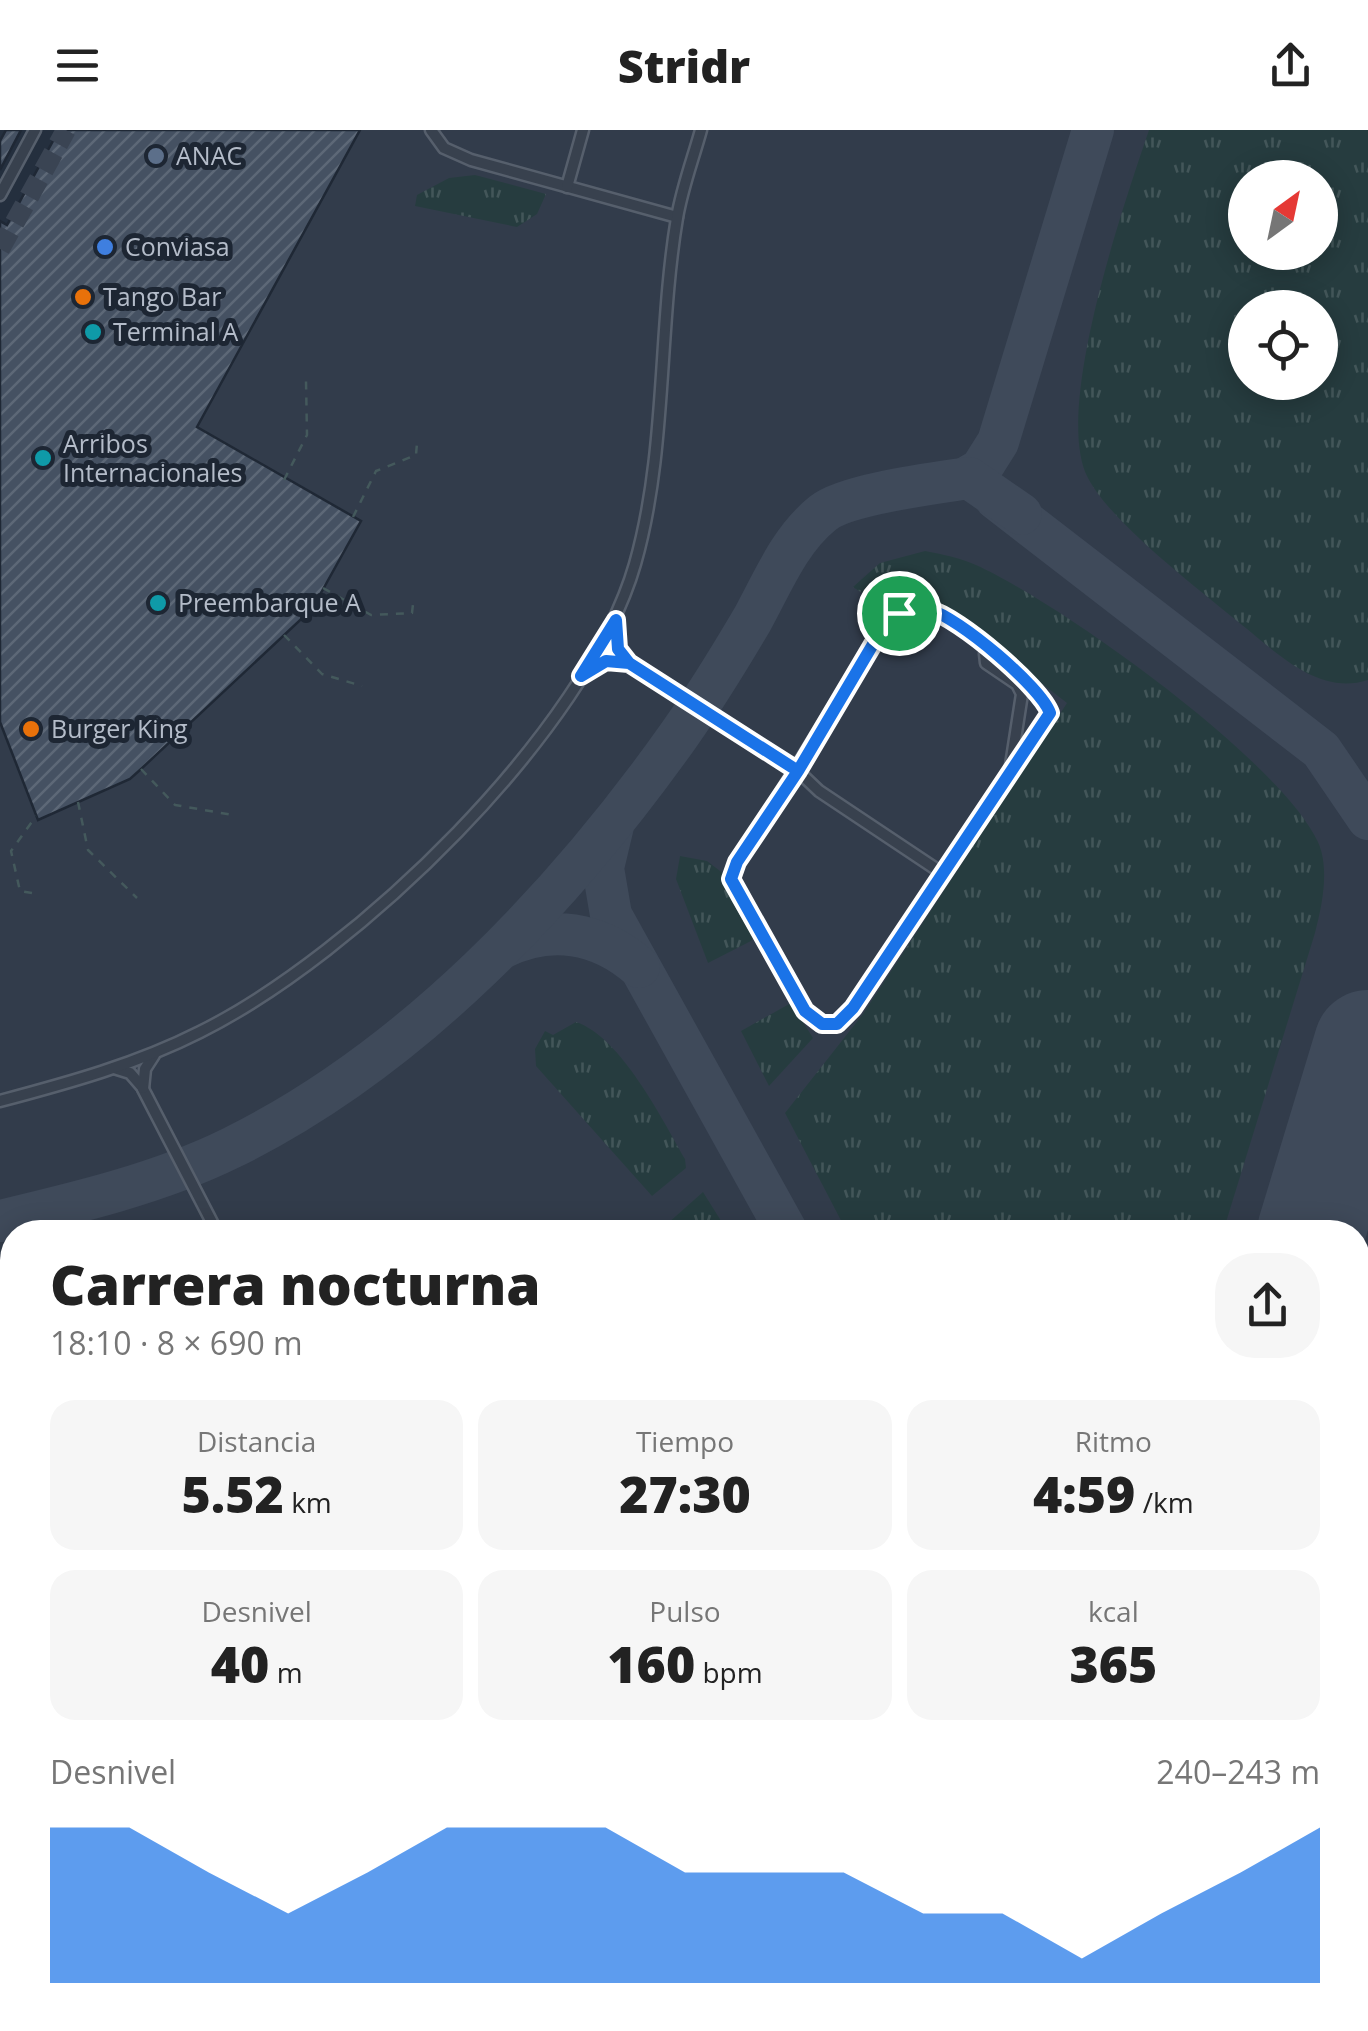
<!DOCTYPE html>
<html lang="es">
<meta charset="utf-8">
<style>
:root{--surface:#fff;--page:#f6f6f6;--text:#222;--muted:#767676;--accent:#1a73e8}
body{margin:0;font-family:"Open Sans",sans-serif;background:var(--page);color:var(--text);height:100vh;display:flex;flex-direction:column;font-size:38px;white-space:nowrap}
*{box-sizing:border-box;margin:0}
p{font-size:32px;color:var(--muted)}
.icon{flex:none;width:55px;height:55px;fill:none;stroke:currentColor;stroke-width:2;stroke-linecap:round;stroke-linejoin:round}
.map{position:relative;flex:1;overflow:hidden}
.panel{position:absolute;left:0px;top:1090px;width:1370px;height:812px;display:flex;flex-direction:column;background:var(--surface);border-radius:40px 40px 0 0;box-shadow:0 5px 25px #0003}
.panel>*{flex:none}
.needle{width:65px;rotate:33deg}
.tools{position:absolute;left:1228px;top:30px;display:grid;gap:20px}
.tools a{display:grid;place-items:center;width:110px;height:110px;border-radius:50%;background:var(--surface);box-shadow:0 5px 25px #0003;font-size:50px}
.pin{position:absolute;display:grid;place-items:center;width:85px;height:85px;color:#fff;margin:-42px;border:5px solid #fff;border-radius:50%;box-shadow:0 2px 10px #0007}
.round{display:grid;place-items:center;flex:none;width:105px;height:105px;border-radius:40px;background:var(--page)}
.head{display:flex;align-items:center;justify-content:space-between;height:170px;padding:0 50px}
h1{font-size:55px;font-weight:800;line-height:75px}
.stats{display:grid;grid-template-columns:repeat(3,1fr);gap:15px;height:170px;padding:10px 50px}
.stats div{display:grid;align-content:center;border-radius:25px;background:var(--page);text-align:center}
.stats b{font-size:50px;font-weight:800}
.stats small{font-size:28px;font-weight:400}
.stats p{font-size:28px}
.chart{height:280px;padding:20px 50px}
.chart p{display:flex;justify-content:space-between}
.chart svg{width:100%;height:180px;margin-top:10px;fill:var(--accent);opacity:.7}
header{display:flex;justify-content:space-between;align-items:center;height:130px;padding:0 50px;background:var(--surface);font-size:45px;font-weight:800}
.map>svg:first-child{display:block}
.airport{fill:#323c4b;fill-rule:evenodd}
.grass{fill:url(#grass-tufts);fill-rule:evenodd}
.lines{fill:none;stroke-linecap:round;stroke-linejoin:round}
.taxiway{stroke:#3f4a5a;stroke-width:42}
.runway{stroke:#3f4a5a;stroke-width:108}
.building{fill:url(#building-hatch);stroke:#1f2835;stroke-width:2.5}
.minor-tunnel{stroke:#3a4453;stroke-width:20;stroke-dasharray:20 10;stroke-linecap:butt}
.service-casing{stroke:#565f6c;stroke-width:15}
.path{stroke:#44595c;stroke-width:2.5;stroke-dasharray:8 8;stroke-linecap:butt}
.service{stroke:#38414e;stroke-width:10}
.route-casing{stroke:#fff;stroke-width:20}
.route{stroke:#1a73e8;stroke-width:12}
.service-dot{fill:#5c6f8a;stroke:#1d2633;stroke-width:4}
.shop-dot{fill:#3f7fe0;stroke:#1d2633;stroke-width:4}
.food-dot{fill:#e8710a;stroke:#1d2633;stroke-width:4}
.culture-dot{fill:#0f9aa8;stroke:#1d2633;stroke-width:4}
.labels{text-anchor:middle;stroke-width:10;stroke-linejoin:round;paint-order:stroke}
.poi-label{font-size:25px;fill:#b4bcc9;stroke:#1d2633;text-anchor:start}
</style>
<header><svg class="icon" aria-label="menu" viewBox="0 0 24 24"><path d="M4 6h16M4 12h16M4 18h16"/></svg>Stridr<svg class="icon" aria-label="share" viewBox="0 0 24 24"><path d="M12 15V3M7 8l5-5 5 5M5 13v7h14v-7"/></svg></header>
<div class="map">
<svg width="1368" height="1901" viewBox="0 0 1368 1901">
<defs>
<pattern id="grass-tufts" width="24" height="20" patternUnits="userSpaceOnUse" patternTransform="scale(2.5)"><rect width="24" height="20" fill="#263c3f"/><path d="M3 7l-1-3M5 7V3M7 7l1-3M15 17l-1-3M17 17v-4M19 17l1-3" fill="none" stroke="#435659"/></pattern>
<pattern id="building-hatch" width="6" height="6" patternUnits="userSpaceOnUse" patternTransform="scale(2.5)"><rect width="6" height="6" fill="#455162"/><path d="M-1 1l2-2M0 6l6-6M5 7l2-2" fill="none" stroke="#5d6877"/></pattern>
</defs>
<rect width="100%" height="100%" fill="#242f3e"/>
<path class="airport" d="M60,0H1368V1901H0V107ZM1245,48H1320V122H1245ZM1245,178H1320V252H1245ZM12,1102H1358V1890H12Z"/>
<g class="grass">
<path d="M1149,0H1368V550C1319,566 1277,523 1242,495C1200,460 1112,394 1088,348C1052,281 1125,71 1149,0ZM1245,48H1320V122H1245ZM1245,178H1320V252H1245Z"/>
<path d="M475,45L546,64L537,84L517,97L415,76L417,65L449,48Z"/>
<path d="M925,421C942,424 960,428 976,435C1060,473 1280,630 1318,712C1330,739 1322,776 1315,803L1223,1102H847L785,983L863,884L1067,573L946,479L917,472L888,480L853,457L880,433Z"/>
<path d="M680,726L707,731L724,744L727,760L754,807L751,811L708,833L676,749Z"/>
<path d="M791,873L813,908L769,956L741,901Z"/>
<path d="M576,892C621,907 662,989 685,1029L686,1038L652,1066L536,936L535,919L545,901L553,905Z"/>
<path d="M703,1062L728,1102H658Z"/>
<path d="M1368,1193V1583L1358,1530V1227Z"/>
<path d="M12,1444V1755L0,1758V1448Z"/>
<path d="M1368,1648V1901H1150L1154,1890H1358V1650Z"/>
<path d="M162,1890H983L979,1901H108Z"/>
</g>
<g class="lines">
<g class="taxiway">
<path d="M964,349L981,339L998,312L1093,0"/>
<path d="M996,369L1321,620L1368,689"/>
<path d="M613,696L603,738L611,785L787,1102"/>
<path d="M502,818C550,794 599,802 639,837"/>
<path d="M0,1091C76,1073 160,1053 231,1018C412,929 564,767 679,605C705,568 729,529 752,490C772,454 789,410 823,383C846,364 936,353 969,348L1021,384"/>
<path d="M0,1844L12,1842"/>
</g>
<g class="runway">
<path d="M1311,1102L1368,914"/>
<path d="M1069,1901L1072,1890"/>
</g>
</g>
<g class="building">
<path d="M6,0H21L0,40V11Z"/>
<path d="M59,0H360L197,297L361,391L312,479L141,639L130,649L38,690L0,592V91L7,95Z"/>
</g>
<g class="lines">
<path class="minor-tunnel" d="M0,119L66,0"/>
<defs>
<g id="service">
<path d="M431,0L444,18L471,30L677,87"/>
<path d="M567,57L583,0"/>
<path d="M0,65L35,0"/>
<path d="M913,478C945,478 1040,553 1050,583L853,879L837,894L822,895L805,881L738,767L732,741L885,494Z"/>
<path d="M615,495L618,519L629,533L798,641L819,661L942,743"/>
<path d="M992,523L985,524L986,533L1017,554L1022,564L1011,635"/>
<path d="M586,542L606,531L629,533"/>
<path d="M154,925L145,939L143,959L217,1102"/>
<path d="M114,938L130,943L143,958"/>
<path d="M0,971C68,953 137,934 200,902C355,825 587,602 635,434C667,322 658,201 677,88C682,58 693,29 701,0"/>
<path d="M1358,1495L1368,1494"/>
</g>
</defs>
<use href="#service" class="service-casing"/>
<g class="path">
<path d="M284,350L307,305L306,251"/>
<path d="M353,387L376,341L416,325L417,313"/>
<path d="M323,458L371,485L412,483L413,474"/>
<path d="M284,505L322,544L362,556"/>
<path d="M141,639L175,675L233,685"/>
<path d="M78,672L88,720L137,768"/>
<path d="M32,763L20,761L11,721L36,686"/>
</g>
<use href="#service" class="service"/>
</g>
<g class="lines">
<defs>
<path id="route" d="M899,483L885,494L798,641L629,533L606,531L581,546L616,490L618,519L629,533L798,641L737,732L731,749L805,881L822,894H837L853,878L1050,583C1041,557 958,487 930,480C919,477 910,479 899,483"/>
</defs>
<use href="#route" class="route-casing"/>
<use href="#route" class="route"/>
</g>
<circle class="service-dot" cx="156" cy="26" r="10"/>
<circle class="shop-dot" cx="105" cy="117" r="10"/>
<g class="food-dot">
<circle cx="83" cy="167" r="10"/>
<circle cx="31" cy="599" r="10"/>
</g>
<g class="culture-dot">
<circle cx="93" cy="202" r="10"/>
<circle cx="43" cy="328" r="10"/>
<circle cx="158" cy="473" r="10"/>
</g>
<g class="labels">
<g class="poi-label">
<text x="176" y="35">ANAC</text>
<text x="125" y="126">Conviasa</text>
<text x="103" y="176">Tango Bar</text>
<text x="113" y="211">Terminal A</text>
<text x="63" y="323">Arribos<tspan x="63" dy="29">Internacionales</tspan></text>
<text x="178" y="482">Preembarque A</text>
<text x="51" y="608">Burger King</text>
</g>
</g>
</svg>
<div class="tools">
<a><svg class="needle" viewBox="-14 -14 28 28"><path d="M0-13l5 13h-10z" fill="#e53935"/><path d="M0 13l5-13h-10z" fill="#767676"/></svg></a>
<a><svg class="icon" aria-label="locate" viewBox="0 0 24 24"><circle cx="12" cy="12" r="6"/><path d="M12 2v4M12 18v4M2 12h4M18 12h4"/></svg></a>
</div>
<div class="pin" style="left:899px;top:483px;background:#1e9e55"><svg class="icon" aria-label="arrive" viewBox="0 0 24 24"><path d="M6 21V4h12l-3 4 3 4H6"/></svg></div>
<section class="panel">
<div class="head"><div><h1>Carrera nocturna</h1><p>18:10 · 8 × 690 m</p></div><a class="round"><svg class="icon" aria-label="share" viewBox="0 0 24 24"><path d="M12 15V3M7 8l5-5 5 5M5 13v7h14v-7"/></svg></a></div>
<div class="stats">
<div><p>Distancia</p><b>5.52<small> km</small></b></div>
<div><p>Tiempo</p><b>27:30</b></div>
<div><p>Ritmo</p><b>4:59<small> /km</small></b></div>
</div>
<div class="stats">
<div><p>Desnivel</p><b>40<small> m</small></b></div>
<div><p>Pulso</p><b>160<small> bpm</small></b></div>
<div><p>kcal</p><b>365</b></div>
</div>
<div class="chart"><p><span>Desnivel</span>240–243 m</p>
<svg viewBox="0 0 160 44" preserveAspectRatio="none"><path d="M0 44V6L10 6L20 17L30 27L40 17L50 6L60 6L70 6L80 17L90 17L100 17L110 27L120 27L130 38L140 27L150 17L160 6V44z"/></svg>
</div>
</section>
</div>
